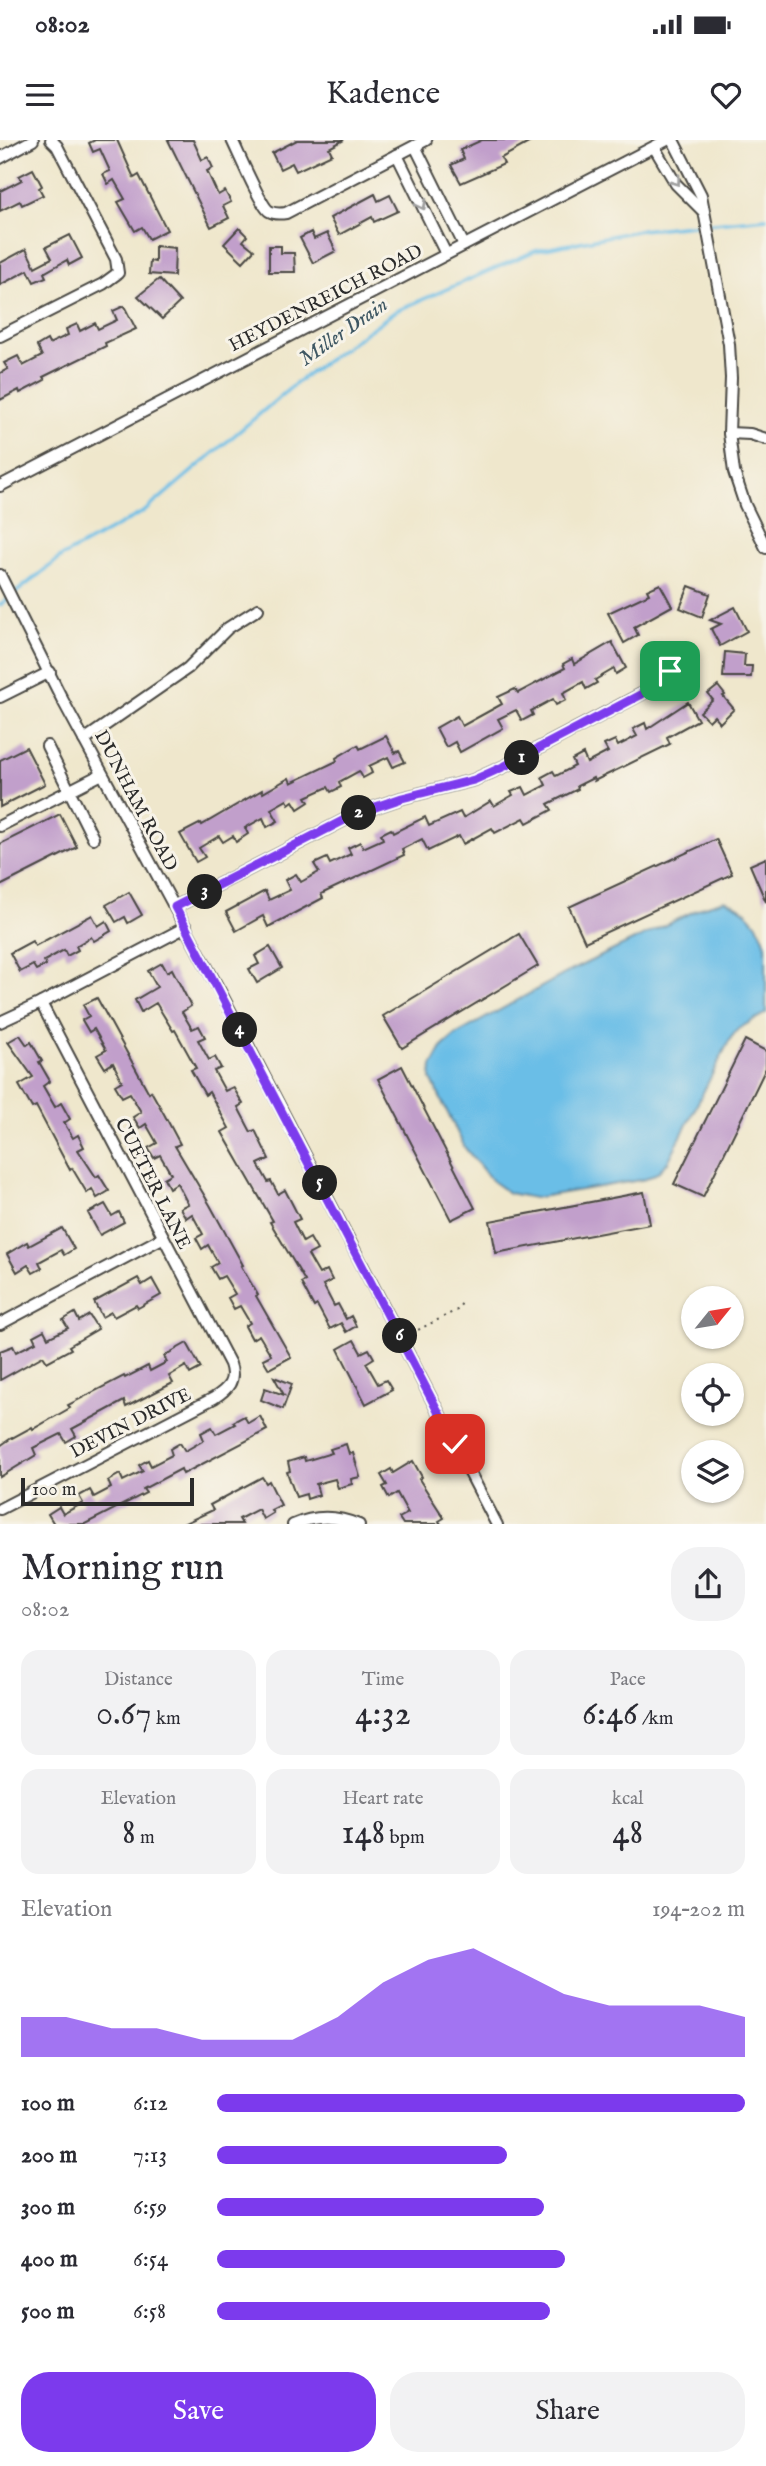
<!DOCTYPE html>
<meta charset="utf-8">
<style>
:root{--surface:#fff;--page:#f2f2f3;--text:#2b2b33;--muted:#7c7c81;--accent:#7c3aed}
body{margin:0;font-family:"IM FELL English",serif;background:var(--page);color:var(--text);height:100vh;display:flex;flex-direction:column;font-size:26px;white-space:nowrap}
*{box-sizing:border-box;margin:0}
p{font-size:23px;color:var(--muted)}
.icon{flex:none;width:38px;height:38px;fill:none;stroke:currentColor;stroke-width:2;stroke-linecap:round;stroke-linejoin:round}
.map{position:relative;height:1384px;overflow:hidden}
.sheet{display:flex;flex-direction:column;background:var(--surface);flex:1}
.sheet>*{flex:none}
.needle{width:46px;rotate:60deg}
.fabs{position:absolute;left:681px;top:1146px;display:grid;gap:14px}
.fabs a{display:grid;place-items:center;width:63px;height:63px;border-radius:50%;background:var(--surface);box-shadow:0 2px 5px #0004;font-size:35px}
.scale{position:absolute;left:21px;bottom:18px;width:173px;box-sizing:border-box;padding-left:7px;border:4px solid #2b2b2b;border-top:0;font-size:19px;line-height:24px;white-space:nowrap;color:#2b2b2b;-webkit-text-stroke:5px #f7f3e8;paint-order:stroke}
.pin{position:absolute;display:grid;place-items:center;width:60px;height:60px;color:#fff;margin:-30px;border-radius:14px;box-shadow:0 4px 10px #0006}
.km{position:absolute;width:35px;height:35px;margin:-18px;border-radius:50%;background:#222;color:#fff;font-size:19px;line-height:35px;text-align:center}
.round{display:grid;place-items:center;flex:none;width:74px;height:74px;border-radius:28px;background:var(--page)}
.headline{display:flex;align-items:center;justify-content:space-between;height:119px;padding:0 21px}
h1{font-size:38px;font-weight:600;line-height:52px}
.stats{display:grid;grid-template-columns:repeat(3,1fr);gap:10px;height:119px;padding:7px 21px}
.stats div{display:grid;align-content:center;border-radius:18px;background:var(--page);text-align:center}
.stats b{font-size:35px;font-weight:600}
.stats small{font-size:19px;font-weight:400}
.stats p{font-size:19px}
.chart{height:196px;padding:14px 21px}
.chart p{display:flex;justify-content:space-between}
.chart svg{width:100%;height:126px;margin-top:7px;fill:var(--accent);opacity:.7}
.button{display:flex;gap:14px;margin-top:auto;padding:14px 21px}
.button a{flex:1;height:80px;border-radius:28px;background:var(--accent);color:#fff;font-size:28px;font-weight:600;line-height:80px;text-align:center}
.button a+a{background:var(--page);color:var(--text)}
ul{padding:0 21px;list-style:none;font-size:23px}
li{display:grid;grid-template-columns:112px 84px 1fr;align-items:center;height:52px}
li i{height:18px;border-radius:9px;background:var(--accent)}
.status{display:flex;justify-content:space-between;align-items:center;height:49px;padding:0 35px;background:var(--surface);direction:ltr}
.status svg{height:19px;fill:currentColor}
header{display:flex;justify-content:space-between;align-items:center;height:91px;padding:0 21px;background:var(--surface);font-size:32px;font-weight:600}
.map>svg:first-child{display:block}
.water{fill:#6bbee7;stroke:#4b7489;stroke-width:2}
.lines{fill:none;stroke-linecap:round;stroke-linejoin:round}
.stream{stroke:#6bbee7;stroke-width:3.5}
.building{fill:#c19fcb}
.minor-casing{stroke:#484743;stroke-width:14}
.path{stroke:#484743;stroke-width:2;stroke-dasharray:2 5;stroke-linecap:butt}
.minor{stroke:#fff;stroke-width:10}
.oneway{stroke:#a0a0a0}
.route-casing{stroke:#fff;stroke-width:14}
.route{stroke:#7c3aed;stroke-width:9}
.labels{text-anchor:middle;stroke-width:6;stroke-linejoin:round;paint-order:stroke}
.street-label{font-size:19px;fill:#2b2b2b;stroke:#f7f3e8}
.water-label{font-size:21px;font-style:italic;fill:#3e5763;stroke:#f7f3e8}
</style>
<div class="status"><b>08:02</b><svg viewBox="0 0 49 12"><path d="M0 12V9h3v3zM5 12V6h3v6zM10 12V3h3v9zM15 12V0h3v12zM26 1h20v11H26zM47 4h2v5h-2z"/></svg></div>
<header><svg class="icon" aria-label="menu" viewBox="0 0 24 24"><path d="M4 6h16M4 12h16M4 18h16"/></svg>Kadence<svg class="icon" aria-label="heart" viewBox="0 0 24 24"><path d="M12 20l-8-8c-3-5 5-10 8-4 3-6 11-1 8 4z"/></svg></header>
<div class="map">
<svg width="766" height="1385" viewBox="0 0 766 1385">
<rect width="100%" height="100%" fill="#f7f3e8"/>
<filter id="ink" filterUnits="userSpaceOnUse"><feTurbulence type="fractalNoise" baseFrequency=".0143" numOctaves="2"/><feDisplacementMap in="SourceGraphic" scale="14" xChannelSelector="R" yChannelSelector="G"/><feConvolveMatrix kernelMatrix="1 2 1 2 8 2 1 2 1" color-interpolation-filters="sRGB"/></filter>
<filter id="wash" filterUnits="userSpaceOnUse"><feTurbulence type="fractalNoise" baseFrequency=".00686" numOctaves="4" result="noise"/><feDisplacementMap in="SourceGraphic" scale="28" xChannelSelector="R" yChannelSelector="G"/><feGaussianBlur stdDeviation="1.57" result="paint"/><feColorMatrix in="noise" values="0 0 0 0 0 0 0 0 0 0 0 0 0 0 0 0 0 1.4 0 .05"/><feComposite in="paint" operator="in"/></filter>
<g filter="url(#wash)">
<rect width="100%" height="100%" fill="#efe7cc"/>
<path class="water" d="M724,760C745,766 762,785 766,806C766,825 766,853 766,873L738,889L730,899L668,1022L657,1033L646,1039L534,1058L509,1053L492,1041L465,1008L431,939L432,926L443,906L457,894L572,830L705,766Z"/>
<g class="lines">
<path class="stream" d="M0,465L61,417L145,371L301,239L396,171L535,111L640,90L766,78"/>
</g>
<g id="blocks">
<g class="building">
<path d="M95,0H117L134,38L139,35L167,90L149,99L142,87L135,91L118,62L125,59L114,40L108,44L103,34L110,31L100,9L93,12L89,3Z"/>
<path d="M168,0H193L202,20L208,17L213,28L207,31L218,55L225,51L231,62L223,66L229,78L211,87Z"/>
<path d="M297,0H344L329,8L332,14L296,31L292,23L280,29L272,13Z"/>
<path d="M482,0H534L501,18L504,24L461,43L451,25L464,19L460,10Z"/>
<path d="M33,29L42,46L39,48L43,55L22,65L20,61L0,71V51L22,40L19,36Z"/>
<path d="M375,54L378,61L390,55L398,71L374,82L372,77L339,95L330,78Z"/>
<path d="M239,88L247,96L243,101L254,110L243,122L224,104Z"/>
<path d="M311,92L314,99L327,93L336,111L313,123L300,98Z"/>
<path d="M70,95L82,118L69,125L67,120L44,133L46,137L34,142L28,130L0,145V123L26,109L35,127L52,118L46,107Z"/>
<path d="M155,106L175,108L174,136L149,134L150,121L155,122Z"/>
<path d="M269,106H281V113H294L295,132H269Z"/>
<path d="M159,139L180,162L162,179L138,156Z"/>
<path d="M124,166L136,189L105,203L106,206L43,237L45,240L20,253L19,250L0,260V233L8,229L4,223L18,216L23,226L42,216L37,206L47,200L49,204L68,195L66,189L77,184L80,191L95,183L98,189L117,180L113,171Z"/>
<path d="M660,444L672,466L634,487L638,495L624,503L608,473L649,454L647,450Z"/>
<path d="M689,446L710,454L702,477L680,468Z"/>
<path d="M735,467L747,491L720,506L711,489L721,484L710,480Z"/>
<path d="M612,502L626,528L616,534L614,529L595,540L597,543L586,549L583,542L563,553L566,560L556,565L553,559L531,571L533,575L522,581L516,570L498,579L503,588L460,612L455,602L446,607L436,588L457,576L462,586L502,564L498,557L515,549L518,553L565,528L563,524L572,519L574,524Z"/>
<path d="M725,512L745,514L744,526H752L751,537H723Z"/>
<path d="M718,546L725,555L723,556L734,569L720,583L714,576L709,581L700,572L713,560L708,554Z"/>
<path d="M688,562L698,580L667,597L670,604L594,641L593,638L577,646L578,649L548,664L552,670L527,683L524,678L495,693L492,688L463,704L459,696L428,711L422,699L402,709L404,715L321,754L323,758L268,787L263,776L236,791L226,772L265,751L269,760L290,750L285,740L296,734L301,742L319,732L314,724L327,718L330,724L351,714L348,708L360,702L363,708L383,699L381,694L391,689L393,693L425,677L429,686L460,672L463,678L491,661L494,666L513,655L511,652L523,647L527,655L546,645L542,637L553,631L556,636L575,626L572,620L583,614L587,623L608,612L604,605L615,600L618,606L637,596L633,589L645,583L647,589Z"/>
<path d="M386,596L395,613L399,611L405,622L393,627L388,617L369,626L372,633L363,638L359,631L339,642L341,647L331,652L328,647L306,657L309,662L298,669L293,661L289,664L287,660L271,669L278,681L267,687L263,678L245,688L248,694L236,702L233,696L223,702L219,696L199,708L205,717L196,722L180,694L201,683L202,685L262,650L263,653L289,638L291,643L337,621L336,618L358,605L360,609Z"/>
<path d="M26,607L45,644L0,667V620Z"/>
<path d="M60,674L77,707L0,746V704Z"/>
<path d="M716,699L732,734L585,802L569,767Z"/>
<path d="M766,718V762L750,725Z"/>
<path d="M129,752L142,775L128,783L125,777L116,782L106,765Z"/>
<path d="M92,775L98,786L106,781L111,791L94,801L91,797L76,806L78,810L67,816L64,810L44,821L46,825L36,830L33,825L20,832L10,813L32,801L35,806Z"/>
<path d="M519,794L538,826L402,908L383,876Z"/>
<path d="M270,807L282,828L257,843L249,829L259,824L255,816Z"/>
<path d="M162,823L167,832L172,829L191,866L182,872L192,889L199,886L205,897L198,900L209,920L215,917L221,928L214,931L225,951L233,947L243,964L238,967L240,971L251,992L255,990L269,1019L258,1024L268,1042L271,1041L278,1054L285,1050L300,1079L293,1082L303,1102L310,1098L317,1110L308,1115L319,1134L327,1130L332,1140L323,1145L334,1166L338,1164L346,1179L351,1176L356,1186L346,1192L341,1183L330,1189L317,1165L314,1167L301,1143L305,1141L270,1082L273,1081L222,992L229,988L209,952L205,955L191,930L196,928L175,890L173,891L156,863L141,872L135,860L157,847L148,831Z"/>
<path d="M97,858L149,953L151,951L164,974L180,1004L175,1006L210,1065L243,1125L241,1126L258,1155L256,1156L291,1217L269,1229L263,1219L271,1215L259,1195L252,1199L245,1186L250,1183L240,1166L234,1169L228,1158L235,1154L224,1136L218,1139L211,1127L218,1123L208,1105L202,1109L196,1098L203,1094L192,1074L186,1078L180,1068L188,1064L177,1043L169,1048L164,1038L171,1034L160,1015L154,1018L148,1008L157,1003L146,984L140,988L133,977L141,972L130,953L122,957L115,945L122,941L113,923L105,928L97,915L106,910L94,889L89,892L82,880L89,876L83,865Z"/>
<path d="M20,895L27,905L31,902L42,921L39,922L50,941L43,946L55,967L61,963L70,979L64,983L73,998L78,995L84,1007L78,1010L96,1037L99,1035L109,1051L97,1058L92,1049L87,1053L72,1028L70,1030L36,966L32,968L19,945L33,937L8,902Z"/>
<path d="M745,900L766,911V928L703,1057L674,1044Z"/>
<path d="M402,926L475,1068L451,1080L378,939Z"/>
<path d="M644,1052L650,1084L496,1113L490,1081Z"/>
<path d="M105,1064L112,1076L119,1072L124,1082L100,1095L88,1073Z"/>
<path d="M62,1088L74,1109L64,1115L61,1110L39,1122L42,1128L33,1133L28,1125L17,1132L7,1114L27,1102L29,1106Z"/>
<path d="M138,1138L142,1145L152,1139L161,1155L138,1168L136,1165L114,1177L111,1172L102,1177L94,1162Z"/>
<path d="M75,1173L79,1181L89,1175L98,1189L69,1206L71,1209L47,1222L43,1216L0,1240V1211L13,1206L16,1212L36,1202L33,1196L44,1190L48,1198L68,1188L63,1180Z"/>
<path d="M354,1200L361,1213L369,1209L374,1218L366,1223L378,1244L386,1240L392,1250L366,1264L338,1209Z"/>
<path d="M187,1203L201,1228L190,1234L186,1226L169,1236L173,1243L126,1267L124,1261L72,1289L76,1296L66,1302L61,1294L33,1308L36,1315L0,1337V1306L10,1299L32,1287L33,1289L70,1268L68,1265L124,1236L125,1238L148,1226L150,1231L167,1222L164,1216Z"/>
<path d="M274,1237L292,1244L283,1269L261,1260L265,1248L284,1255Z"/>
<path d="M244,1276L248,1283L260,1276L267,1290L183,1334L181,1329L143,1349L146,1353L85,1384H54L48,1374L59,1367L63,1374L83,1363L79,1356L90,1350L94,1357L111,1348L108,1341L120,1334L123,1341L143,1331L139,1325L148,1320L151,1326L172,1315L170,1309L180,1303L185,1311L204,1300L201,1293L212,1287L216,1294L235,1284L233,1282Z"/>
<path d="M346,1304L349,1314L353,1313L360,1337L351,1339L352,1344L338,1348L335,1339L316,1344L319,1355L307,1359L306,1354L296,1357L287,1332L290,1331L288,1322L304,1317L305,1321L332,1313L330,1309Z"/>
<path d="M413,1321L422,1337L419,1339L444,1378L439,1381L441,1384H403L399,1378L408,1373L397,1353L389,1358L383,1347L387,1345L381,1335L391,1329L393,1333Z"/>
<path d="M262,1337L266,1343L269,1341L281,1365L271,1370L273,1373L263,1379L258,1369L239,1379L242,1384H183L213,1370L210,1365Z"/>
</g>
</g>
</g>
<g filter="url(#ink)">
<use href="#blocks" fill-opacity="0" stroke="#484743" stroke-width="2"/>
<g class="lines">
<defs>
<g id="minor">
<path d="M232,0C238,12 261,66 269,71C274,74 280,74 286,73L426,0"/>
<path d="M673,0L701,55L729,204L731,238L729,293L734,332L745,365L766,408"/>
<path d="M415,6L464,105"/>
<path d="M654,7L676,44L703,71"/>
<path d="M397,15L446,114"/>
<path d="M0,18L33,0"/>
<path d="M0,196L103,144L118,133L116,119L57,6L51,0"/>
<path d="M729,293L750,294L766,299"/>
<path d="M0,346L667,0"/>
<path d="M0,435L62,559L223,857L497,1385"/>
<path d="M0,557L50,532"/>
<path d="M84,600L188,528L228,488L258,469"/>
<path d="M47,606L93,698"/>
<path d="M0,686L102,634"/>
<path d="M175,767L358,673L402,658L474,640L505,626L651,549L677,522"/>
<path d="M0,882L41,863L186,787"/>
<path d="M0,1184L162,1098"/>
<path d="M0,1369L214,1258C228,1249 236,1241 230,1224L41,863"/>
<path d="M293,1385C315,1375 336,1375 359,1385"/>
</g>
</defs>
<use href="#minor" class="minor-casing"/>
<path class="path" d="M412,1193L457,1170L462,1163"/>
<use href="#minor" class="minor"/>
</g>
<defs><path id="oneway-chevron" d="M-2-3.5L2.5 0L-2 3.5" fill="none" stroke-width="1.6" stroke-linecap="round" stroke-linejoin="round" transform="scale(1.75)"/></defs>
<g class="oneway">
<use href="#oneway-chevron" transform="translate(676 41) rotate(55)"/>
<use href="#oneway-chevron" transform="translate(422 65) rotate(63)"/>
</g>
</g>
<g class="lines" filter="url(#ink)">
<defs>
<path id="route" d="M455,1304L175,767L358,673L402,658L474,640L505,626L642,554L670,531"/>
</defs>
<use href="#route" class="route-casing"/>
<use href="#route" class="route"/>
</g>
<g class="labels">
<g class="street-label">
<text transform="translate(325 157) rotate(-27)" y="7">HEYDENREICH ROAD</text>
<text transform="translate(137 660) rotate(62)" y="7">DUNHAM ROAD</text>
<text transform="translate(154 1043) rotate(63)" y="7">CUETER LANE</text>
<text transform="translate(130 1282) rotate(-27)" y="7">DEVIN DRIVE</text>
</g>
<g class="water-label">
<text transform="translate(343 191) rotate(-35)" y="7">Miller Drain</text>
</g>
</g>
</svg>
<div class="fabs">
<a><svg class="needle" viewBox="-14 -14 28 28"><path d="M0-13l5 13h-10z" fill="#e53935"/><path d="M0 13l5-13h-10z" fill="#7c7c81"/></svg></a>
<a><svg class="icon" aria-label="locate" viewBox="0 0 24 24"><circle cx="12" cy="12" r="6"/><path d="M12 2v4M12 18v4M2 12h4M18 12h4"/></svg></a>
<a><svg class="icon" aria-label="layers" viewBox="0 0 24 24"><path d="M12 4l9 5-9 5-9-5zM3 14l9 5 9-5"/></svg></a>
</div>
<div class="scale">100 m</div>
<div class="pin" style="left:670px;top:531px;background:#1e9e55"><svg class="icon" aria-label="arrive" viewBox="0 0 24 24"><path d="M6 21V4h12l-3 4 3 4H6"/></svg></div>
<div class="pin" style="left:455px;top:1304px;background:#d93025"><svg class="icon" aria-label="check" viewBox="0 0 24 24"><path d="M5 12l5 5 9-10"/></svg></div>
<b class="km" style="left:522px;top:618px">1</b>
<b class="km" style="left:359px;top:673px">2</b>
<b class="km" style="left:205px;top:752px">3</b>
<b class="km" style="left:240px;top:890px">4</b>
<b class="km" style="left:320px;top:1043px">5</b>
<b class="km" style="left:400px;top:1196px">6</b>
</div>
<section class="sheet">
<div class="headline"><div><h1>Morning run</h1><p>08:02</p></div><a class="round"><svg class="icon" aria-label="share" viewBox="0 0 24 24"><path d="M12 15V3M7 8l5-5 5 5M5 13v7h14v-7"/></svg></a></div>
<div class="stats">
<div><p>Distance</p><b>0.67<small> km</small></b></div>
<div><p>Time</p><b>4:32</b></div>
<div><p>Pace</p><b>6:46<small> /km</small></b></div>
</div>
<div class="stats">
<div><p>Elevation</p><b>8<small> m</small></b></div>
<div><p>Heart rate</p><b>148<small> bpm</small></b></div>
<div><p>kcal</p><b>48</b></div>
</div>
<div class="chart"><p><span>Elevation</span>194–202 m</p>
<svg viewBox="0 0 160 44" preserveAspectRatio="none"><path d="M0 44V30L10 30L20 34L30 34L40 38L50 38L60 38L70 30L80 18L90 10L100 6L110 14L120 22L130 26L140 26L150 26L160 30V44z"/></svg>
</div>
<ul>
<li><b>100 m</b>6:12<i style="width:100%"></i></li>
<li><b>200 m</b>7:13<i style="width:55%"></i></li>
<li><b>300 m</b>6:59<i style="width:62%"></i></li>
<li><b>400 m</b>6:54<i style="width:66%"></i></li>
<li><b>500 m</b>6:58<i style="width:63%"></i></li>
</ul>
<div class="button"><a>Save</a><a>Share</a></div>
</section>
